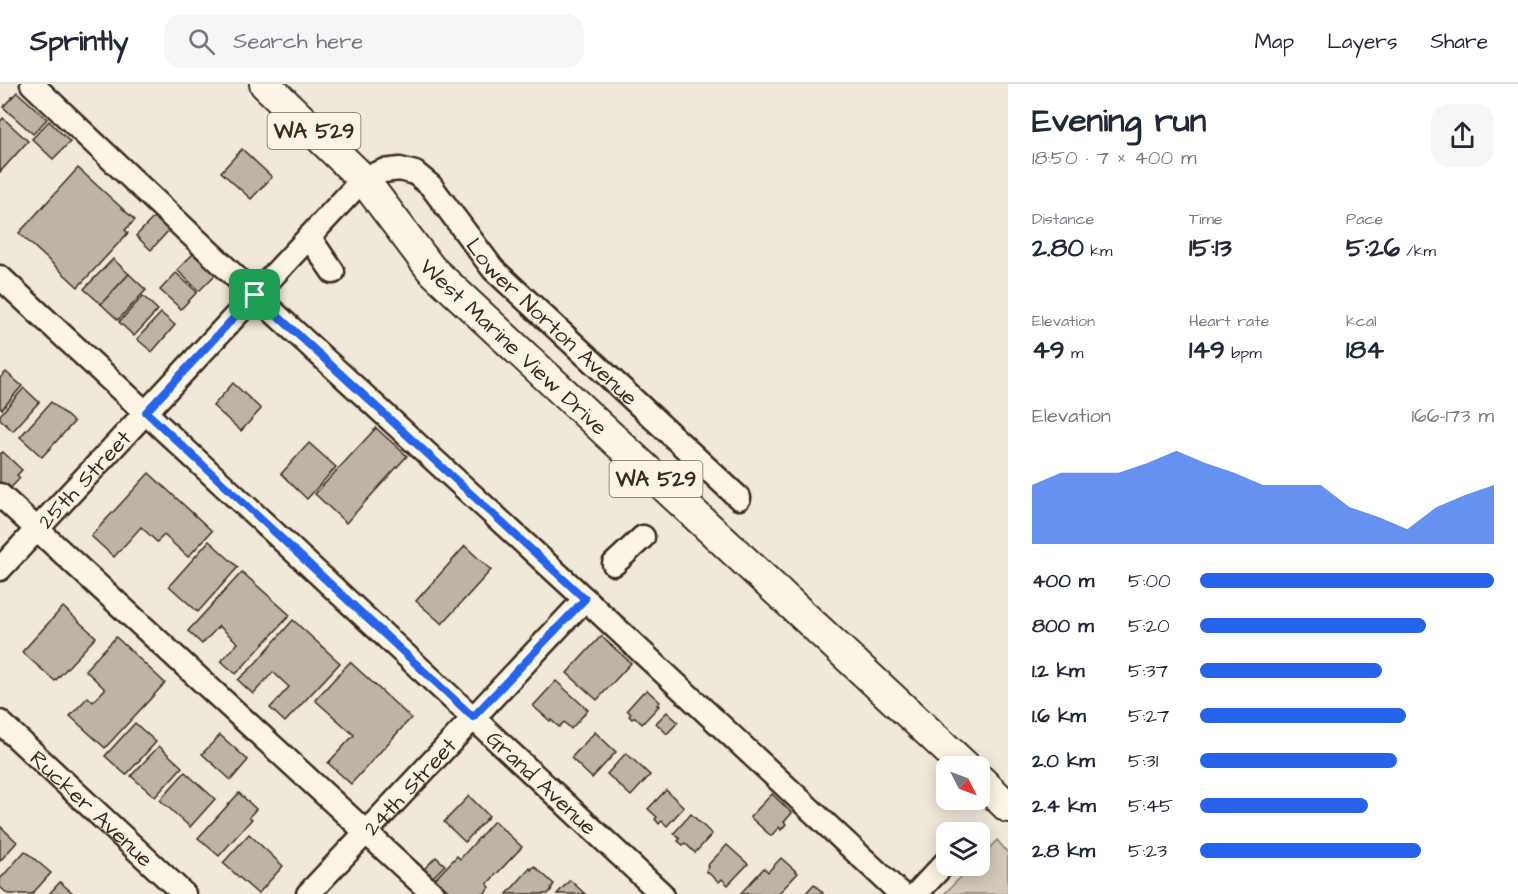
<!DOCTYPE html>
<meta charset="utf-8">
<style>
:root{--surface:#fff;--page:#f6f6f7;--text:#1f2937;--muted:#747a83;--line:#e0e1e3;--accent:#2563eb}
body{margin:0;font-family:"Architects Daughter",sans-serif;background:var(--page);color:var(--text);height:100vh;display:flex;flex-direction:column;font-size:22px;white-space:nowrap}
*{box-sizing:border-box;margin:0}
p{font-size:20px;color:var(--muted)}
.icon{flex:none;width:33px;height:33px;fill:none;stroke:currentColor;stroke-width:2;stroke-linecap:round;stroke-linejoin:round}
.map{position:relative;flex:1;overflow:hidden}
.side{display:flex;flex-direction:column;background:var(--surface);width:510px}
.side>*{flex:none}
.needle{width:39px;rotate:132deg}
.tools{position:absolute;left:936px;top:672px;display:grid;gap:12px}
.tools a{display:grid;place-items:center;width:54px;height:54px;border-radius:12px;background:var(--surface);box-shadow:0 3px 15px #0003;font-size:30px}
.pin{position:absolute;display:grid;place-items:center;width:51px;height:51px;color:#fff;margin:-26px;border-radius:12px;box-shadow:0 3px 9px #0006}
.round{display:grid;place-items:center;flex:none;width:63px;height:63px;border-radius:18px;background:var(--page)}
.overview{display:flex;align-items:center;justify-content:space-between;height:102px;padding:0 24px}
h1{font-size:33px;font-weight:800;line-height:45px}
.stats{display:grid;grid-template-columns:repeat(3,1fr);gap:9px;height:102px;padding:6px 24px}
.stats div{display:grid;align-content:center}
.stats b{font-size:26px;font-weight:800}
.stats small{font-size:16px;font-weight:400}
.stats p{font-size:16px}
.chart{height:168px;padding:12px 24px}
.chart p{display:flex;justify-content:space-between}
.chart svg{width:100%;height:108px;margin-top:6px;fill:var(--accent);opacity:.7}
ul{padding:0 24px;list-style:none;font-size:20px}
li{display:grid;grid-template-columns:96px 72px 1fr;align-items:center;height:45px}
li i{height:15px;border-radius:8px;background:var(--accent)}
header{display:flex;align-items:center;gap:36px;box-sizing:border-box;height:84px;padding:0 30px;background:var(--surface);border-bottom:2px solid var(--line)}
header strong{font-size:28px}
nav{display:flex;gap:33px;margin-inline-start:auto;font-size:21px}
.search{width:420px;height:54px;background:var(--page);display:flex;align-items:center;gap:15px;box-sizing:border-box;padding:0 21px;border-radius:18px;color:var(--muted);font-size:22px}
main{display:flex;flex:1;min-height:0}
.map>svg:first-child{display:block}
.green{fill:#d2c9ba;stroke:#867a6c;stroke-width:1.5}
.building{fill:#beb3a4;stroke:#3b2a1e;stroke-width:1.5}
.lines{fill:none;stroke-linecap:round;stroke-linejoin:round}
.minor-casing{stroke:#3b2a1e;stroke-width:27}
.major-casing{stroke:#3b2a1e;stroke-width:34}
.minor{stroke:#fcf5e5;stroke-width:22}
.major{stroke:#fcf5e5;stroke-width:30}
.route-casing{stroke:#fff;stroke-width:12}
.route{stroke:#2563eb;stroke-width:8}
.labels{text-anchor:middle;stroke-width:4.5;stroke-linejoin:round;paint-order:stroke}
.shield{fill:#fcf5e5;stroke:#75675a;stroke-width:1.5}
.shield-label{font-size:21px;font-weight:bold;fill:#3b2a1e}
.street-label{font-size:22px;fill:#3b2a1e;stroke:#fcf5e5}
</style>
<header>
<strong>Sprintly</strong>
<div class="search"><svg class="icon" aria-label="search" viewBox="0 0 24 24"><circle cx="10" cy="10" r="6"/><path d="M15 15l6 6"/></svg>Search here</div>
<nav><a>Map</a><a>Layers</a><a>Share</a></nav>
</header>
<main>
<div class="map">
<svg width="1008" height="810" viewBox="0 0 1008 810">
<rect width="100%" height="100%" fill="#f0e9d9"/>
<filter id="ink" filterUnits="userSpaceOnUse"><feTurbulence type="fractalNoise" baseFrequency=".0167" numOctaves="2"/><feDisplacementMap in="SourceGraphic" scale="12" xChannelSelector="R" yChannelSelector="G"/><feConvolveMatrix kernelMatrix="1 2 1 2 8 2 1 2 1" color-interpolation-filters="sRGB"/></filter>
<g filter="url(#ink)">
<path class="green" d="M997,756L1008,769V810H944L972,782H980V774Z"/>
<g class="building">
<path d="M17,8L47,35L33,50L3,23Z"/>
<path d="M3,34L28,57L0,88V38Z"/>
<path d="M49,37L70,58L53,75L32,55Z"/>
<path d="M242,65L272,93L251,115L221,88Z"/>
<path d="M78,84L135,136L125,146L128,149L78,203L19,149Z"/>
<path d="M155,132L169,146L151,166L136,152Z"/>
<path d="M194,169L216,190L199,207L177,186Z"/>
<path d="M113,175L129,190L101,220L84,205Z"/>
<path d="M176,189L197,208L181,225L160,206Z"/>
<path d="M129,190L146,206L118,236L101,220Z"/>
<path d="M143,212L158,226L134,252L119,238Z"/>
<path d="M161,229L175,241L152,268L137,255Z"/>
<path d="M6,288L22,302L2,325L0,324V294Z"/>
<path d="M233,299L261,325L241,347L213,322Z"/>
<path d="M24,304L39,318L13,347L0,335V331Z"/>
<path d="M51,318L74,338L42,373L20,353Z"/>
<path d="M376,344L407,372L346,439L315,410Z"/>
<path d="M309,359L336,383L307,415L281,390Z"/>
<path d="M3,368L22,386L17,391L20,394L8,407L0,399V370Z"/>
<path d="M149,389L212,447L188,473L164,451L157,458L141,443L114,473L91,452Z"/>
<path d="M209,457L238,483L198,528L169,502Z"/>
<path d="M465,462L491,486L442,540L416,517Z"/>
<path d="M242,488L290,531L236,590L221,577L238,559L219,542L202,560L188,547Z"/>
<path d="M63,523L96,553L55,597L22,568Z"/>
<path d="M293,536L340,579L285,638L270,624L289,603L273,588L253,610L238,596L253,582Z"/>
<path d="M601,552L631,579L597,616L567,589Z"/>
<path d="M116,553L165,599L105,664L70,632L88,613L93,618L105,605L85,586Z"/>
<path d="M350,578L411,634L351,700L328,679L354,651L315,616Z"/>
<path d="M556,597L588,626L571,645L564,638L559,643L551,636L550,637L533,622Z"/>
<path d="M647,606L660,618L657,621L659,622L642,640L635,633L632,635L629,632L631,630L627,626L643,608L644,609Z"/>
<path d="M667,628L678,638L667,650L656,639Z"/>
<path d="M135,639L156,658L126,691L105,672Z"/>
<path d="M595,648L616,668L592,694L571,674Z"/>
<path d="M220,651L248,676L231,696L202,670Z"/>
<path d="M159,662L182,683L155,713L131,692Z"/>
<path d="M626,669L650,691L631,712L607,690Z"/>
<path d="M185,688L215,715L190,743L160,716Z"/>
<path d="M666,706L684,723L667,742L662,737L659,740L655,735L657,733L648,725Z"/>
<path d="M239,709L256,725L249,733L252,735L219,772L198,754Z"/>
<path d="M772,710L792,729L784,738L786,740L781,746L779,743L771,752L750,733Z"/>
<path d="M469,712L489,732L465,758L444,738Z"/>
<path d="M691,730L712,750L695,769L685,759L683,761L678,757L680,755L674,749Z"/>
<path d="M494,737L522,763L487,800L490,803L484,810H452L435,795L457,772L460,775Z"/>
<path d="M0,742L17,758L0,777Z"/>
<path d="M249,750L283,782L258,810L223,779Z"/>
<path d="M727,761L748,780L728,801L722,795L719,798L706,787L709,783L707,782Z"/>
<path d="M25,767L51,789L32,810H8L0,803V795Z"/>
<path d="M436,773L445,781L431,795L422,787Z"/>
<path d="M781,774L798,789L783,805L777,810H740L764,784L768,788Z"/>
<path d="M534,782L554,800L551,804L552,805L548,810H507L530,784L531,786Z"/>
<path d="M570,796L585,810H557Z"/>
<path d="M60,798L74,810H49Z"/>
<path d="M814,800L823,809L822,810H805Z"/>
</g>
<g class="lines">
<defs>
<g id="minor">
<path d="M32,0L242,199L585,515L901,810"/>
<path d="M309,153L333,188"/>
<path id="s1" d="M0,193L662,810"/>
<path d="M0,411L433,810"/>
<path d="M614,480L643,453"/>
<path id="s2" d="M0,485L363,95L383,87L400,85L415,89L431,102L493,185L739,414"/>
<path id="s3" d="M0,638L184,810"/>
<path id="s4" d="M308,810L585,515"/>
<path d="M916,810L946,778"/>
</g>
<g id="major">
<path id="s5" d="M265,0L363,95L431,185L965,682"/>
<path d="M980,696L1008,723"/>
</g>
</defs>
<use href="#minor" class="minor-casing"/>
<use href="#major" class="major-casing"/>
<use href="#minor" class="minor"/>
<use href="#major" class="major"/>
</g>
</g>
<g class="lines" filter="url(#ink)">
<defs>
<path id="route" d="M255,211L585,515L473,633L146,328Z"/>
</defs>
<use href="#route" class="route-casing"/>
<use href="#route" class="route"/>
</g>
<g class="labels">
<g class="shield">
<rect x="267.5" y="29" width="93" height="36" rx="4.5"/>
<rect x="609.5" y="377" width="93" height="36" rx="4.5"/>
</g>
<g class="shield-label">
<text x="314" y="54">WA 529</text>
<text x="656" y="402">WA 529</text>
</g>
<g class="street-label">
<text dy="8" stroke="none"><textPath href="#s2" startOffset="790">Lower Norton Avenue</textPath></text>
<text dy="8" stroke="none"><textPath href="#s5" startOffset="363">West Marine View Drive</textPath></text>
<text dy="8" stroke="none"><textPath href="#s2" startOffset="123">25th Street</textPath></text>
<text dy="8" stroke="none"><textPath href="#s1" startOffset="741">Grand Avenue</textPath></text>
<text dy="8" stroke="none"><textPath href="#s4" startOffset="148">24th Street</textPath></text>
<text dy="8" stroke="none"><textPath href="#s3" startOffset="126">Rucker Avenue</textPath></text>
</g>
</g>
</svg>
<div class="tools">
<a><svg class="needle" viewBox="-14 -14 28 28"><path d="M0-13l5 13h-10z" fill="#e53935"/><path d="M0 13l5-13h-10z" fill="#747a83"/></svg></a>
<a><svg class="icon" aria-label="layers" viewBox="0 0 24 24"><path d="M12 4l9 5-9 5-9-5zM3 14l9 5 9-5"/></svg></a>
</div>
<div class="pin" style="left:255px;top:211px;background:#1e9e55"><svg class="icon" aria-label="arrive" viewBox="0 0 24 24"><path d="M6 21V4h12l-3 4 3 4H6"/></svg></div>
</div>
<section class="side">
<div class="overview"><div><h1>Evening run</h1><p>18:50 · 7 × 400 m</p></div><a class="round"><svg class="icon" aria-label="share" viewBox="0 0 24 24"><path d="M12 15V3M7 8l5-5 5 5M5 13v7h14v-7"/></svg></a></div>
<div class="stats">
<div><p>Distance</p><b>2.80<small> km</small></b></div>
<div><p>Time</p><b>15:13</b></div>
<div><p>Pace</p><b>5:26<small> /km</small></b></div>
</div>
<div class="stats">
<div><p>Elevation</p><b>49<small> m</small></b></div>
<div><p>Heart rate</p><b>149<small> bpm</small></b></div>
<div><p>kcal</p><b>184</b></div>
</div>
<div class="chart"><p><span>Elevation</span>166–173 m</p>
<svg viewBox="0 0 160 44" preserveAspectRatio="none"><path d="M0 44V20L10 15L20 15L30 15L40 11L50 6L60 11L70 15L80 20L90 20L100 20L110 29L120 33L130 38L140 29L150 24L160 20V44z"/></svg>
</div>
<ul>
<li><b>400 m</b>5:00<i style="width:100%"></i></li>
<li><b>800 m</b>5:20<i style="width:77%"></i></li>
<li><b>1.2 km</b>5:37<i style="width:62%"></i></li>
<li><b>1.6 km</b>5:27<i style="width:70%"></i></li>
<li><b>2.0 km</b>5:31<i style="width:67%"></i></li>
<li><b>2.4 km</b>5:45<i style="width:57%"></i></li>
<li><b>2.8 km</b>5:23<i style="width:75%"></i></li>
</ul>
</section>
</main>
